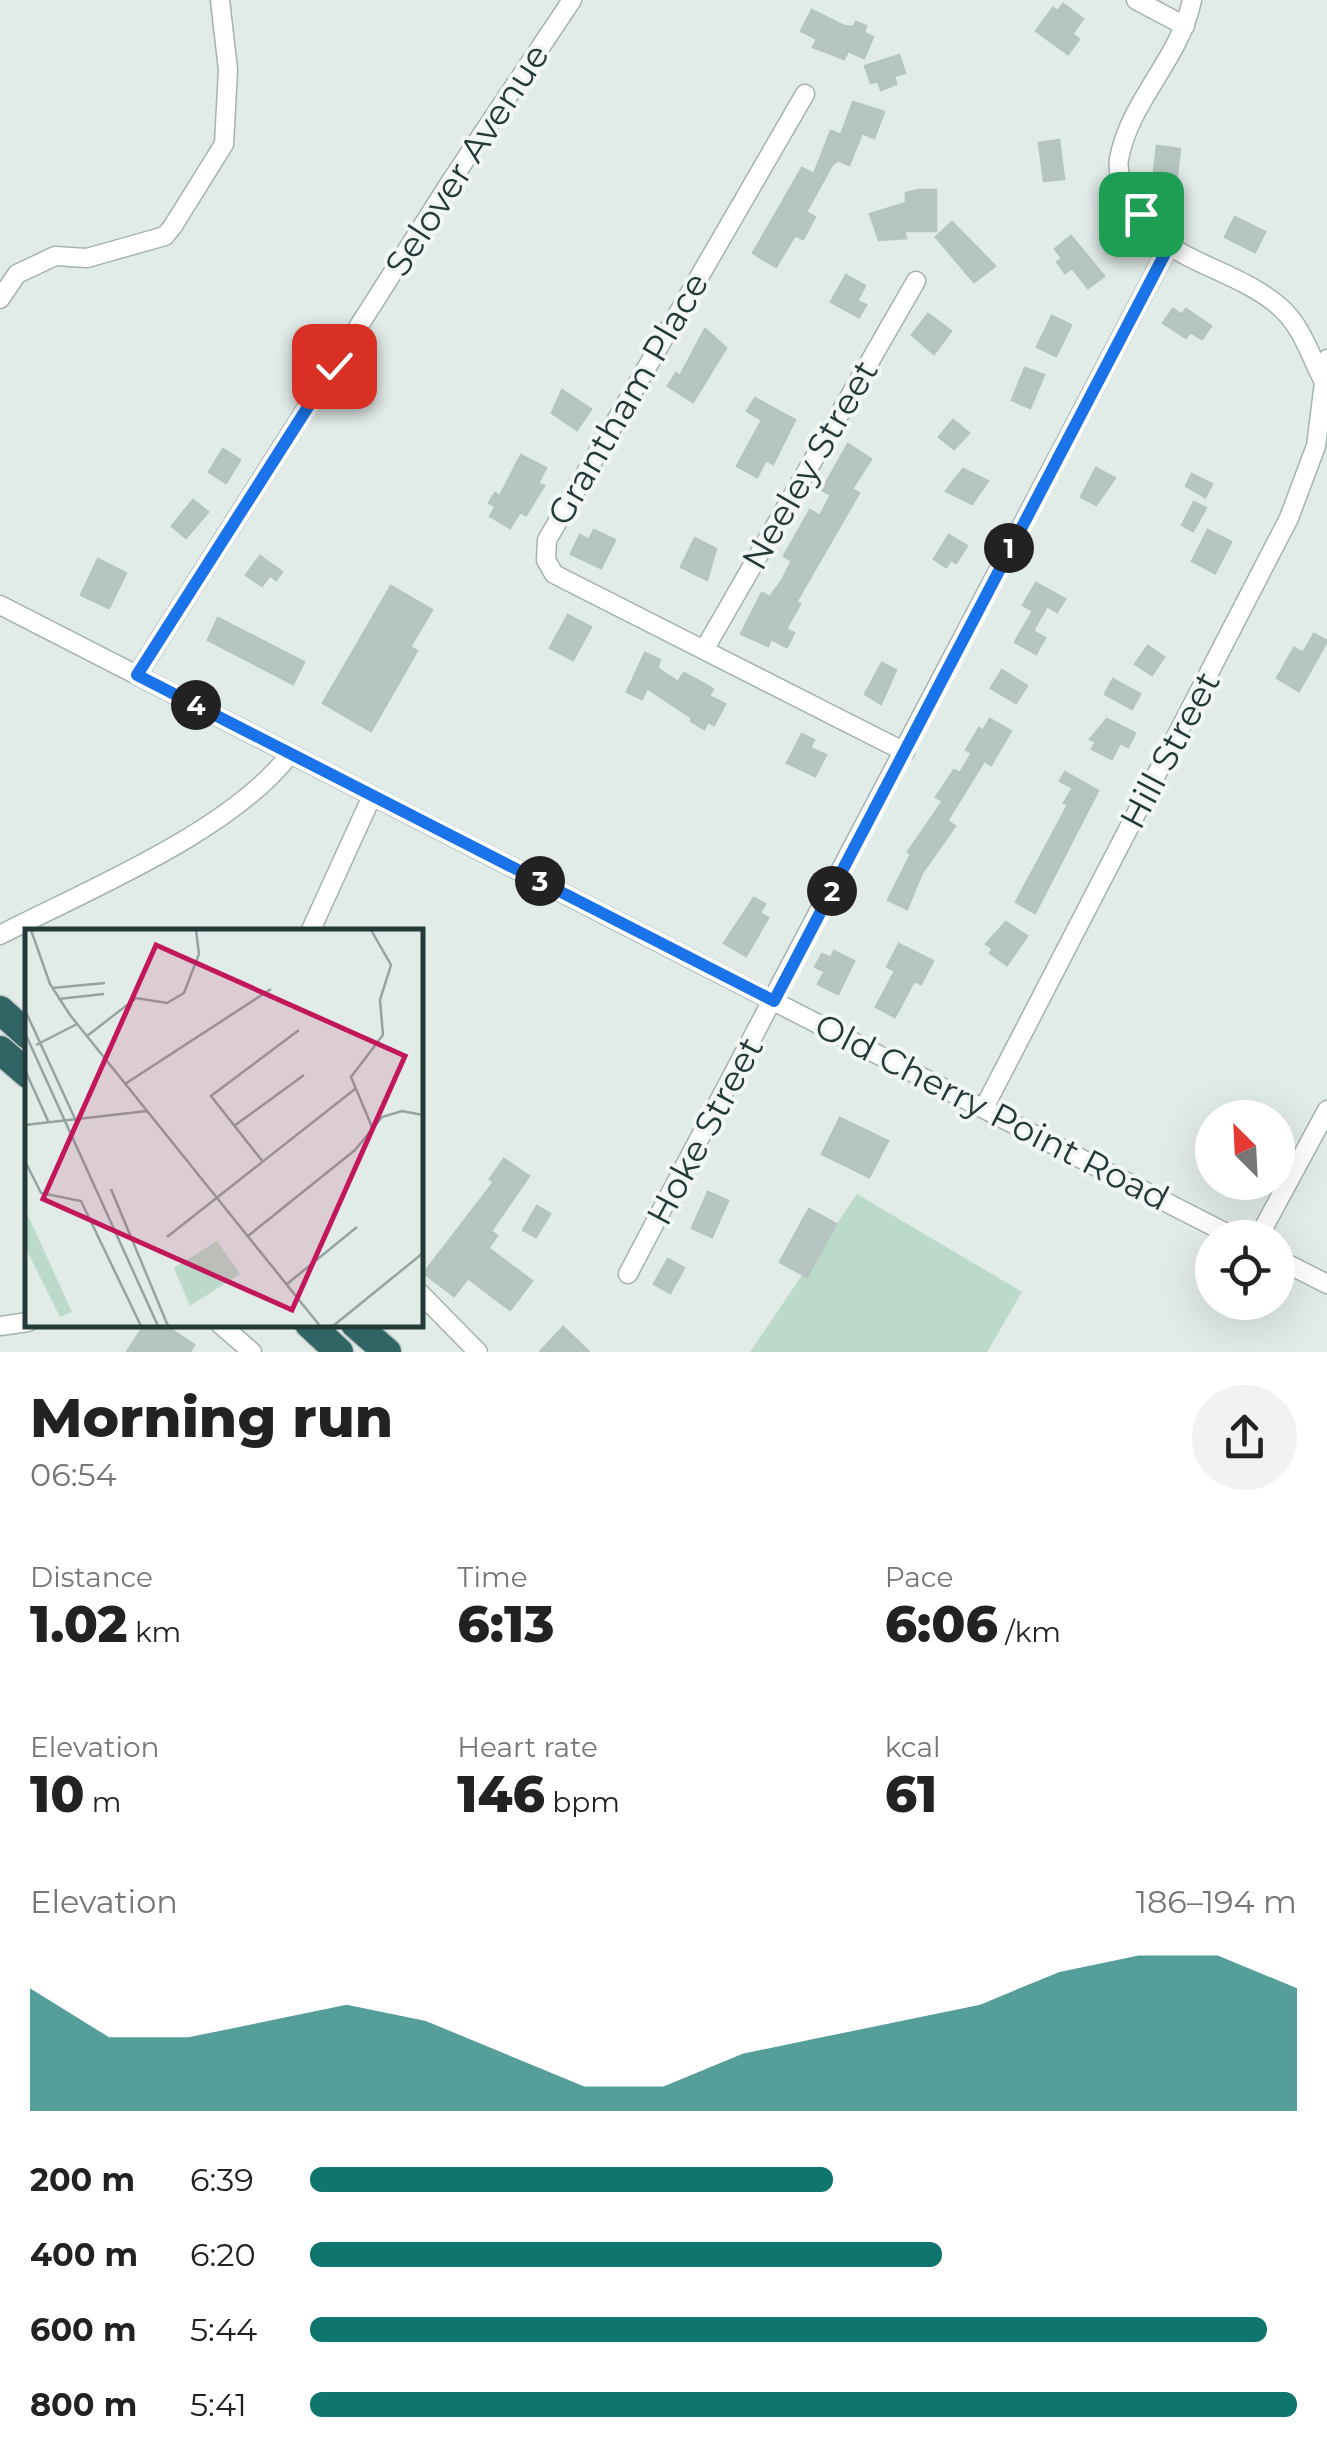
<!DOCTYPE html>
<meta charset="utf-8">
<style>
:root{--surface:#fff;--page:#f2f2f2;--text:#222;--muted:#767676;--accent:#0f766e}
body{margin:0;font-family:Montserrat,sans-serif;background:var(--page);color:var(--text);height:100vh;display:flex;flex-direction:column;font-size:38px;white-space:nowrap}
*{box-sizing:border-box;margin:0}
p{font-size:32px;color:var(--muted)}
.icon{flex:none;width:55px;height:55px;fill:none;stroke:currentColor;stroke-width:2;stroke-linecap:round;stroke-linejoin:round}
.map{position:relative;height:1352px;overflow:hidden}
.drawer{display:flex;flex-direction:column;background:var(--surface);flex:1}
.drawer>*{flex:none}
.needle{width:65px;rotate:336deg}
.buttons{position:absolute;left:1195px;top:1100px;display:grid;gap:20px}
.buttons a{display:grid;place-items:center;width:100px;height:100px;border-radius:50%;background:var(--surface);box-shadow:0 10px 40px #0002;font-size:50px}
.pin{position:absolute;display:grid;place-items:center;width:85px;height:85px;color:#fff;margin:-42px;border-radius:20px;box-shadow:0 5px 15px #0006}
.km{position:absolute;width:50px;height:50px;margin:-25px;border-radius:50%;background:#222;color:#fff;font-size:28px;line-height:50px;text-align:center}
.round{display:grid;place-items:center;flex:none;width:105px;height:105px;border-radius:52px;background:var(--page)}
.head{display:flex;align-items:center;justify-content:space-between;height:170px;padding:0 30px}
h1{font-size:55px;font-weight:800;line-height:75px}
.figures{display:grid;grid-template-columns:repeat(3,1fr);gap:15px;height:170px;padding:10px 30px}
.figures div{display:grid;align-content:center}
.figures b{font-size:50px;font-weight:800}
.figures small{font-size:28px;font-weight:400}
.figures p{font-size:28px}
.chart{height:280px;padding:20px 30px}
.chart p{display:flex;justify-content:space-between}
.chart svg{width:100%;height:180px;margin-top:10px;fill:var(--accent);opacity:.7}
ul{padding:0 30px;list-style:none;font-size:32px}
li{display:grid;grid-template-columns:160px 120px 1fr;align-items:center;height:75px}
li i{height:25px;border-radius:12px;background:var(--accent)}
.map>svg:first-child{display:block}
.green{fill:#bcdaca}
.building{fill:#b7c5c2;stroke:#b4c4c1;stroke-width:2.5}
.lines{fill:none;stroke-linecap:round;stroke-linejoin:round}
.minor-casing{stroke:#a4b2b0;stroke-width:21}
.highway-casing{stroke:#c1c8c8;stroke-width:31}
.minor{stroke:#fff;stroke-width:18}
.highway{stroke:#316464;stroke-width:28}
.route-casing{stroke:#fff;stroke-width:20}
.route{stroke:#1a73e8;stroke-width:12}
.labels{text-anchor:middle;stroke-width:8;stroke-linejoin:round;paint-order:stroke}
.street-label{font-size:35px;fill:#233a39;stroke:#f2f7f6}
.inset-road{fill:none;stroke:#95a4a2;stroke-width:2.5}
.view{fill:#c2185b;fill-opacity:0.15;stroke:#c2185b;stroke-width:5}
.inset-edge{fill:none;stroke:#233a39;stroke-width:5}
</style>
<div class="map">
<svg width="1327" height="1352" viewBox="0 0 1327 1352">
<rect width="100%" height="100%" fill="#e1ebe8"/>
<path class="green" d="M857,1194L1022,1292L987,1352H750Z"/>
<g class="building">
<path d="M1063,4L1083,19L1072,34L1079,39L1068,54L1036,31L1053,8L1058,11Z"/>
<path d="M812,10L844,26L854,27L856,22L866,26L864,33L873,37L864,58L848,51L844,59L813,47L817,39L801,31Z"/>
<path d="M899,55L905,73L894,76L896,84L881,90L878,81L871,83L865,66Z"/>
<path d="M853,102L884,112L874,138L862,133L849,165L838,160L832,165L806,212L815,217L803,239L795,235L776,267L753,253L802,168L814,174L831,131L841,135Z"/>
<path d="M1059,140L1064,179L1044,181L1039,143Z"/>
<path d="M1157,146L1180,149L1175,191L1152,188Z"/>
<path d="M919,190H936V231H904L906,238L879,240L870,214L906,203V193Z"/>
<path d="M1235,217L1265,232L1255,252L1225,237Z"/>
<path d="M952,222L995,266L974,282L936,237Z"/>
<path d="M1071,236L1104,276L1088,288L1072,268L1065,273L1057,262L1062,258L1055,249Z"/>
<path d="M846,275L865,286L857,301L866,305L859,317L831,302Z"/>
<path d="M1173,309L1182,315L1186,309L1211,326L1202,339L1190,332L1186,338L1163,323Z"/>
<path d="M928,314L951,331L934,354L912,335Z"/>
<path d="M1052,316L1071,325L1056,356L1037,347Z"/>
<path d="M705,329L726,348L693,402L668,386L676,373L680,376Z"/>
<path d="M1025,368L1044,375L1030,408L1012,400Z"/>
<path d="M562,390L591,409L577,430L552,413Z"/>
<path d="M755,398L795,420L773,464L766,460L757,477L737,466L762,420L747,411Z"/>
<path d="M953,420L969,433L954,449L939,437Z"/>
<path d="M848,444L871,459L852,489L859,493L796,602L800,604L786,629L794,633L787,647L771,639L768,646L741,634L762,593L770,597L781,582L792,561L784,556L810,510L820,516L831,495L822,490Z"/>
<path d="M223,449L240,460L226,483L209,472Z"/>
<path d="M521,455L546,468L538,483L544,486L526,515L520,512L510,528L490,516L496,506L489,503L495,493L500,496Z"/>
<path d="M1096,468L1115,478L1096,505L1081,497Z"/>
<path d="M963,469L988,481L972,504L946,491Z"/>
<path d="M1192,474L1212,484L1205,497L1186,486Z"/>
<path d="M193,500L208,512L186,538L172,526Z"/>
<path d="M1194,502L1206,508L1193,531L1182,525Z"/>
<path d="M594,530L615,540L601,568L571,554L580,535L589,540Z"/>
<path d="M1208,530L1231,542L1215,573L1192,561Z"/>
<path d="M949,535L967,546L956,563L951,560L946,567L934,559Z"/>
<path d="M695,538L716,549L707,580L681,567Z"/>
<path d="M260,556L282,572L276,580L270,575L262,586L246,575Z"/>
<path d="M98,559L126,573L109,608L81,595Z"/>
<path d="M1036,583L1065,599L1057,612L1047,606L1033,631L1045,638L1036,654L1015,642L1033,611L1023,605Z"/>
<path d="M391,586L432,610L410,647L417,651L371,731L323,703Z"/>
<path d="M568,615L591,627L573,660L550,648Z"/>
<path d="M218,618L304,662L293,684L208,640Z"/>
<path d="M1314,634L1327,641L1299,691L1277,678L1294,648L1303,653Z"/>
<path d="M1148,646L1164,657L1152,675L1135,664Z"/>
<path d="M645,653L660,660L657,668L678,682L684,673L713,689L709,696L725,704L714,725L708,722L704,729L691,721L692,718L647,688L642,699L627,692Z"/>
<path d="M882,663L896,670L881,704L865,694Z"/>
<path d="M1002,670L1027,686L1016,703L991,688Z"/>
<path d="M1113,679L1140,694L1132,709L1105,694Z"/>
<path d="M990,719L1011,731L991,765L984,761L947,821L955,826L922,873L907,909L888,900L911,854L908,852L943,801L936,797L954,770L960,773L972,753L966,750L979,728L983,731Z"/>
<path d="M1107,719L1135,733L1128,747L1120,743L1112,759L1092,749L1096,742L1090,739Z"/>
<path d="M802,734L814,740L810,748L826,755L815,776L787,763Z"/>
<path d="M1065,772L1098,791L1035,913L1016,902L1068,805L1064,803L1073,788L1060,781Z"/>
<path d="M754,898L765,904L760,913L768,918L746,956L724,943Z"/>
<path d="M1006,922L1027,936L1007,965L990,953L993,949L986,944Z"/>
<path d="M899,944L933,961L921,984L914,981L895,1017L876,1007L895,971L887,967Z"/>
<path d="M834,951L854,961L838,994L818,984L825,971L815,967L822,954L831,958Z"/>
<path d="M840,1118L888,1141L869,1177L822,1154Z"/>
<path d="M504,1159L529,1176L491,1231L497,1236L488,1248L532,1281L510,1310L468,1278L454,1296L424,1273L494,1182L490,1179Z"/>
<path d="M708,1192L728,1201L712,1237L692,1228Z"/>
<path d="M537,1206L550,1214L536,1237L523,1230Z"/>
<path d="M809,1209L836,1224L807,1277L780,1262Z"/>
<path d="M668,1259L684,1268L670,1293L654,1284Z"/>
<path d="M145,1324H163L194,1345L190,1352H127Z"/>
<path d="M563,1327L589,1352H540Z"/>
</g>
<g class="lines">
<defs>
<g id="minor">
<path d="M1136,0L1185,26"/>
<path d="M1192,0C1180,59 1130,100 1119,159C1115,185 1142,223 1161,239C1191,265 1246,276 1281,308C1302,327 1310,355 1323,380"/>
<path d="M805,94L547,540L546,560L554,574L905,752"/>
<path d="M0,299L17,274L55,256L87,258L165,236L173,226L224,144L228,70L220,0"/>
<path d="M0,605L1236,1238"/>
<path d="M704,650L916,281"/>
<path d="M137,675L451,181L572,0"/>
<path d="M310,932L372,796"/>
<path d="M0,935C87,890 232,831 290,754"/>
<path d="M984,1108L1289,518L1316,446L1327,359"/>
<path d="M1258,1238L1327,1110"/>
<path d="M1278,1259L1327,1284"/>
<path d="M628,1274L1170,244"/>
<path d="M420,1293L478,1352"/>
<path d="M220,1324L252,1352"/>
<path d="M0,1326L28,1322"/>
</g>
<g id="highway">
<path d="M0,1010L28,1035"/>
<path d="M0,1050L28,1074"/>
<path d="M309,1324L339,1352"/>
<path d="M355,1324L387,1352"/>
</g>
</defs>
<use href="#minor" class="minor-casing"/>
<use href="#highway" class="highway-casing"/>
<use href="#minor" class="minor"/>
<use href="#highway" class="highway"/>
</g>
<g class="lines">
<defs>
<path id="route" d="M334,366L137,675L774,1001L1170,244L1141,214"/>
</defs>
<use href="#route" class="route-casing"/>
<use href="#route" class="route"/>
</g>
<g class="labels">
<g class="street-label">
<text transform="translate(467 160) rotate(-57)" y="12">Selover Avenue</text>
<text transform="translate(628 399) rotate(-60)" y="12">Grantham Place</text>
<text transform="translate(810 465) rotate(-60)" y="12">Neeley Street</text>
<text transform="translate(1170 750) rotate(-62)" y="12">Hill Street</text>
<text transform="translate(992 1112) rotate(27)" y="12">Old Cherry Point Road</text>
<text transform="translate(705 1131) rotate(-62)" y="12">Hoke Street</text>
</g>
</g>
<g transform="translate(25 929)">
<rect width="398" height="398" fill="#e1ebe8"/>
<path d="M0,280L47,383L35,388L0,318ZM192,312L215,345L165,377L149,339Z" fill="#bcdaca"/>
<path class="inset-road" d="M6,1L25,55L45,86L295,397M346,1L366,36L355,71L358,106L326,148L347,198M27,59L80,54M33,70L79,65M0,81L51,192M0,104L133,397M62,107L111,69L142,74L159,64L174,25L171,1M11,116L52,95M0,141L24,194M100,155L246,60M0,196L122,182M209,197L279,146M0,232L16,264L56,272L116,397M238,233L186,167L274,101M86,260L143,397M223,307L330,221L357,188L377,182L398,186M142,308L330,160M262,355L332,298M308,397L398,324"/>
<path class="view" d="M131,16L380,127L267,381L18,270Z"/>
<rect width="398" height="398" class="inset-edge"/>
</g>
</svg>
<div class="buttons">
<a><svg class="needle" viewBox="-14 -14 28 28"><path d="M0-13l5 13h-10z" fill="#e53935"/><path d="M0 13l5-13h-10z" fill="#767676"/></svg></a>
<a><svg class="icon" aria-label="locate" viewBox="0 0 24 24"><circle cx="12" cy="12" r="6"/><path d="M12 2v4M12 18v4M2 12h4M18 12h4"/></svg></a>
</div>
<div class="pin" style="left:1141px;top:214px;background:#1e9e55"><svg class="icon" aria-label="arrive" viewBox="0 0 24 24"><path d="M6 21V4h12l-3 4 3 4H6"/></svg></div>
<div class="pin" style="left:334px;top:366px;background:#d93025"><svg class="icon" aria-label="check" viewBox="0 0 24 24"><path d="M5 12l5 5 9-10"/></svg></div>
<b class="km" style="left:1009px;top:548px">1</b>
<b class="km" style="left:832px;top:891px">2</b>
<b class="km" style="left:540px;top:881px">3</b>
<b class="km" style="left:196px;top:705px">4</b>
</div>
<section class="drawer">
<div class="head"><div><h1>Morning run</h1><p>06:54</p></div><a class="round"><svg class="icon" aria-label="share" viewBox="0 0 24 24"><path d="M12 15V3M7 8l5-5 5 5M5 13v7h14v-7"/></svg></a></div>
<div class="figures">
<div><p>Distance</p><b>1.02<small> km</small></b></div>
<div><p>Time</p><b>6:13</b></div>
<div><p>Pace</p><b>6:06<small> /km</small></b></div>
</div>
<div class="figures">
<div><p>Elevation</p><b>10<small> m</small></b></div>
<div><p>Heart rate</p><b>146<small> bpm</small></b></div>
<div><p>kcal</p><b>61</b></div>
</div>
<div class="chart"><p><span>Elevation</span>186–194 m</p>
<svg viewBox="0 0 160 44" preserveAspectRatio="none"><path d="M0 44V14L10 26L20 26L30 22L40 18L50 22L60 30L70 38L80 38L90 30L100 26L110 22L120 18L130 10L140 6L150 6L160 14V44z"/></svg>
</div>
<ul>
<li><b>200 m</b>6:39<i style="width:53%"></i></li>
<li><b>400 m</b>6:20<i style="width:64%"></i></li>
<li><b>600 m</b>5:44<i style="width:97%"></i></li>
<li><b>800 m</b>5:41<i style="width:100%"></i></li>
</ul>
</section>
